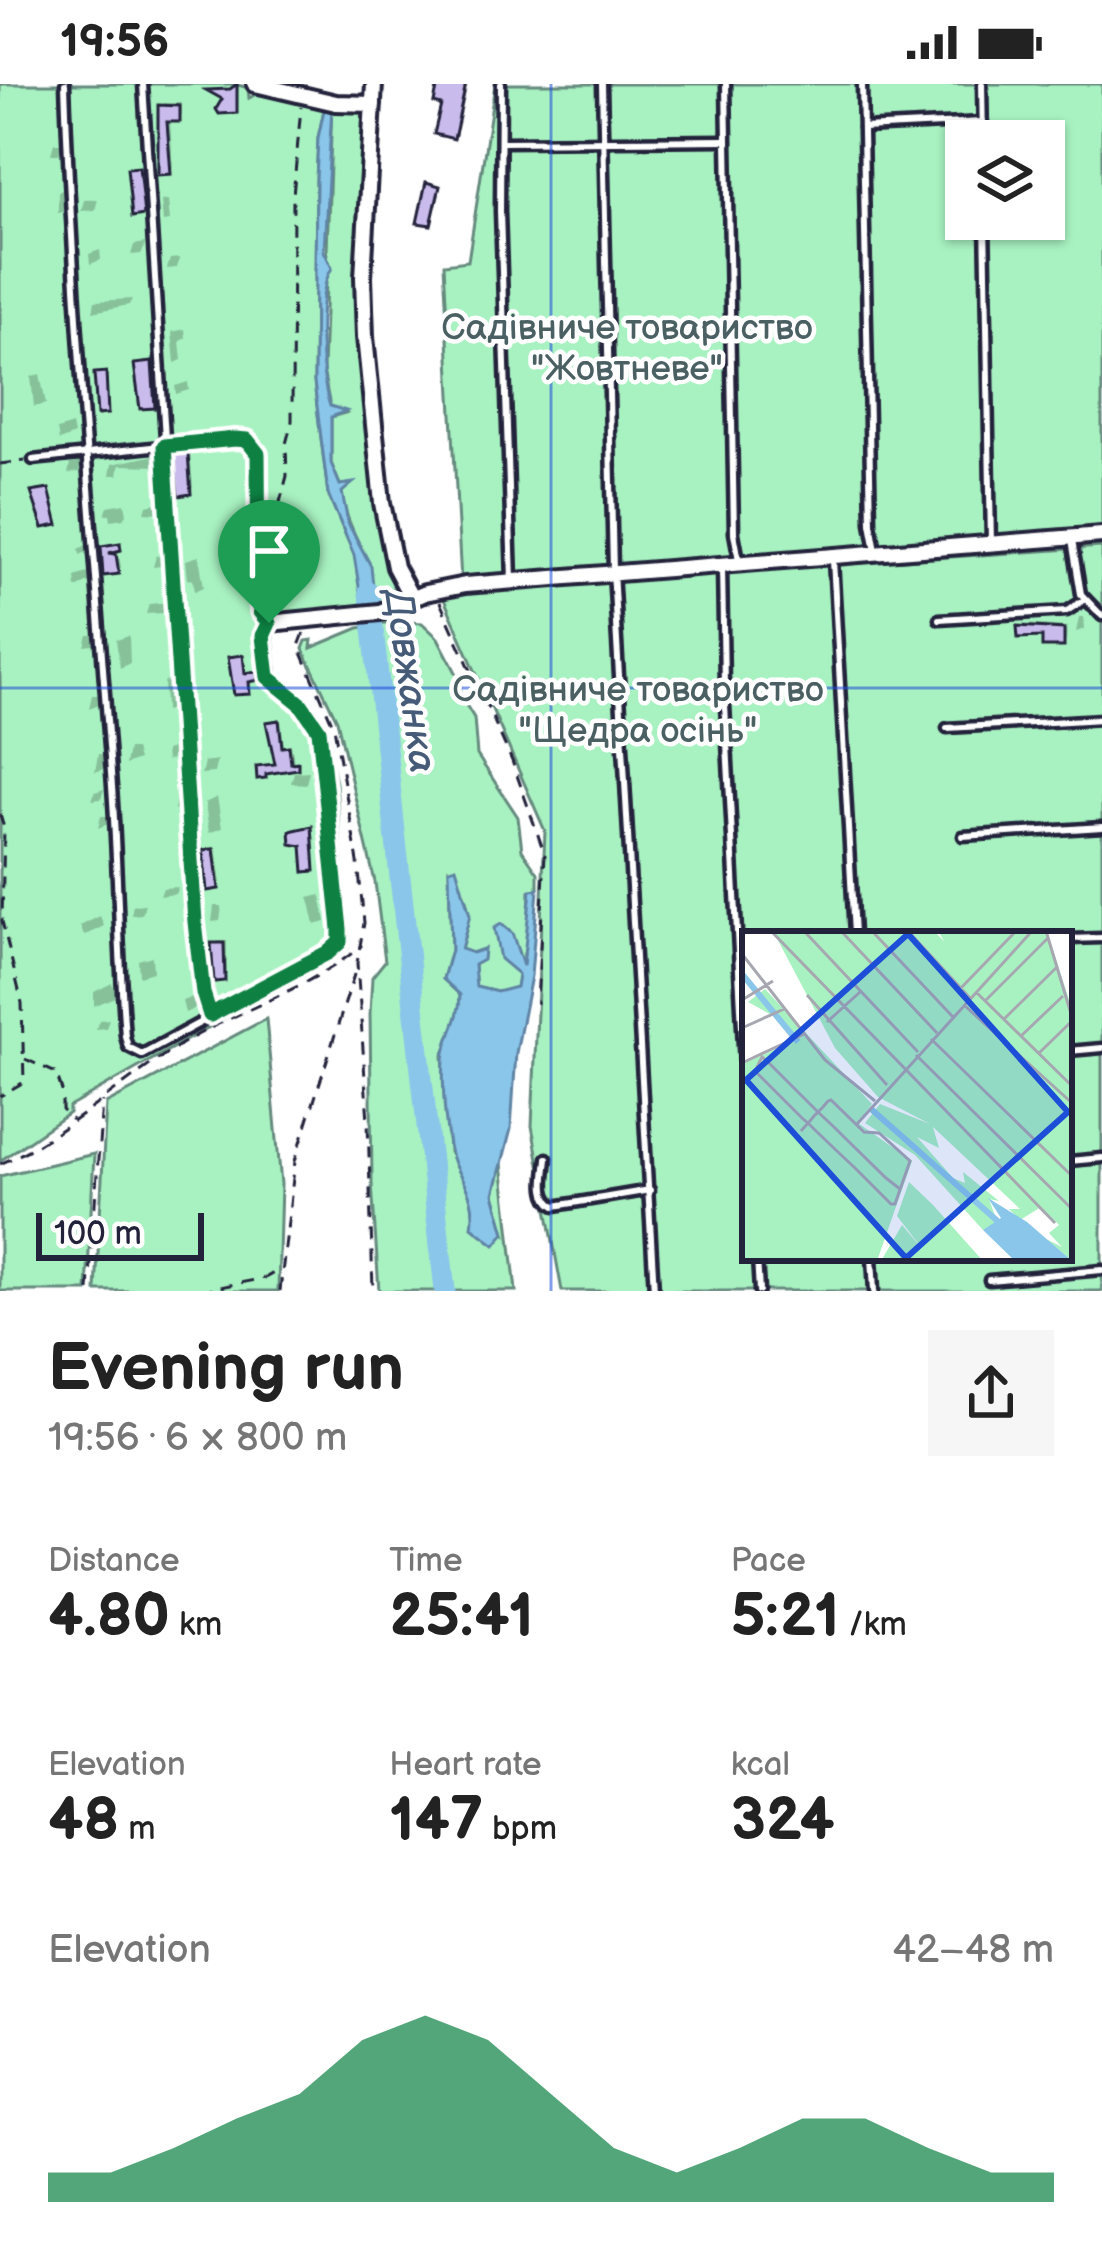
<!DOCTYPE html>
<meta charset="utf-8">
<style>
:root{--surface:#fff;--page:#f6f6f6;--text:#222;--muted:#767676;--accent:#0b8043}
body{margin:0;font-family:"Balsamiq Sans",sans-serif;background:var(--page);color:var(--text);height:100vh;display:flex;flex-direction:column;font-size:45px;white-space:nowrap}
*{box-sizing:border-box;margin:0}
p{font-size:39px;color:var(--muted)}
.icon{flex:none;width:66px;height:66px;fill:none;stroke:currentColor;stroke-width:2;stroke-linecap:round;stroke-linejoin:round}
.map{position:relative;height:1207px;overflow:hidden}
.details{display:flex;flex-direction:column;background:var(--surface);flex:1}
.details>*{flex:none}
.tools{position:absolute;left:945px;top:36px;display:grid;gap:24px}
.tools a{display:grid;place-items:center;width:120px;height:120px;border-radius:0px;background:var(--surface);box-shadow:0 3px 9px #0004;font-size:60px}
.scale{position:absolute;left:36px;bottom:30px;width:168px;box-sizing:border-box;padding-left:12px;border:6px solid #22223b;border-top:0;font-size:33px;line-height:42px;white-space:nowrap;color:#22223b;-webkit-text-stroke:9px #fff;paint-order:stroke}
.pin{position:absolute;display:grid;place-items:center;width:102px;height:102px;color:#fff;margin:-123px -51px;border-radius:50% 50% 50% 0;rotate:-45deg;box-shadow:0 0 12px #0007}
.pin .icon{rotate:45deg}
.round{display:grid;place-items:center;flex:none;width:126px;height:126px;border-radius:0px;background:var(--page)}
.summary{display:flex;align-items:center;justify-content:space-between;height:204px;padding:0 48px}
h1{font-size:66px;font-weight:700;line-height:90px}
.stats{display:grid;grid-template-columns:repeat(3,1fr);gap:18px;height:204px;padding:12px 48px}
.stats div{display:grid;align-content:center}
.stats b{font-size:60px;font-weight:700}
.stats small{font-size:33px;font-weight:400}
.stats p{font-size:33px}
.chart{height:336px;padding:24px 48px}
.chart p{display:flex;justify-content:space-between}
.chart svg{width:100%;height:216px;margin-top:12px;fill:var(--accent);opacity:.7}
.status{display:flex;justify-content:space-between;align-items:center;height:84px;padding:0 60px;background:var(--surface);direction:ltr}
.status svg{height:33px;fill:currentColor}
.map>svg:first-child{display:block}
.green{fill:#a8f2c1;stroke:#658a7e;stroke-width:3;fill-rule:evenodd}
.water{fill:#8ac6ea;stroke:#6084a4;stroke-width:3}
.shadow{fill:#0003}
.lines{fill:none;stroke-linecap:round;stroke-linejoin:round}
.river{stroke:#8ac6ea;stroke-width:21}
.building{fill:#c9bbec;stroke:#22223b;stroke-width:3}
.service-casing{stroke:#22223b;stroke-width:15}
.minor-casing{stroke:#22223b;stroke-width:22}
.path{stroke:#22223b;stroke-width:3;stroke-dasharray:12 9;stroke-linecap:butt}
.service{stroke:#fff;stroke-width:6}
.minor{stroke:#fff;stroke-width:14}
.route-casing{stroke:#fff;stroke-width:24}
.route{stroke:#0b8043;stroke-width:15}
.grid{fill:none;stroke:#1d4ed8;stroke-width:3;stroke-opacity:0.55}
.labels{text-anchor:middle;stroke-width:9;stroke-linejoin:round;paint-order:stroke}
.park-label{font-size:36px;fill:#4a6063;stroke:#fff}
.water-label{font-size:39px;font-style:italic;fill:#465b78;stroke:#fff}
.inset-river{fill:none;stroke:#8ac6ea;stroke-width:6}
.inset-road{fill:none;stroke:#a7a7b1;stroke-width:3}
.view{fill:#1d4ed8;fill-opacity:0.15;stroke:#1d4ed8;stroke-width:6}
.inset-edge{fill:none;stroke:#22223b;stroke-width:6}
</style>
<div class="status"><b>19:56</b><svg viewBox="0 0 49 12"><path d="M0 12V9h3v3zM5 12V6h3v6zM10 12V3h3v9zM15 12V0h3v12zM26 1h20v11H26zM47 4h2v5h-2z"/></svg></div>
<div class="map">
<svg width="1102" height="1207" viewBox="0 0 1102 1207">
<rect width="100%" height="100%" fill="#fff"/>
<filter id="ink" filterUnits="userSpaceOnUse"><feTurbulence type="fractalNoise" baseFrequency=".00833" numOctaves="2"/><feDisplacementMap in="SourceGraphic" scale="24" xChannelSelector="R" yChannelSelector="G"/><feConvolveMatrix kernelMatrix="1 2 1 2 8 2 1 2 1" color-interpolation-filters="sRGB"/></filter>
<g filter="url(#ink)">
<g class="green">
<path d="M0,0H235L248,4L249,14L260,8L325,21L318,54L316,96L314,298L328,410L354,471L367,523L272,540L278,607L325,648L336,699L348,864L69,1023V1029L0,1077Z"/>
<path d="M495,0H1102V451L461,498L444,180L468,177ZM966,57H1044V135H966Z"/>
<path d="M332,20L361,24L365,30L360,275L379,445L393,497V512L388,520L371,522C380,479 345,449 342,408L349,400L340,401L331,379V333L345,329L330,323L323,286Z"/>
<path d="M1102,463V1207H562L532,1042L545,747L441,508L490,497L765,485ZM745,850H1069V1174H745Z"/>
<path d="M395,537L422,539L438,554L460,596L461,613L474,634L477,671L518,733L522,766L538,789V805L530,807L528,852L516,904L497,908L475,903L474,880L483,865L472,869L461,865C472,826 472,819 449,786L451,866L443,895L460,911V934L443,971L449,1068L470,1105L475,1126L505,1149L494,1110L502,1079L516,1207H379L372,1099L370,929L372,893L385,877L375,798L337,636L303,565L306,557L312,556L311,564L359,544Z"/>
<path d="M266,935L281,1100L278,1207H96L106,1020Z"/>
<path d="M94,1070L87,1207H0V1092Z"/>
</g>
<g class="water">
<path d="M325,21L332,22L324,167L332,184C315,210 320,293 330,322L346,327L331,333V379L340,401L353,399L342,408L348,439L371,482L375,522L367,523L361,515L354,471L328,410L314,298L316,96L318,54Z"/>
<path d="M456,783L470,831L461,865L472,869L484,865L483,876L474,881L476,903L497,908L516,903L518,890L500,875L494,844L501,840L512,849L523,882L531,806L538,805L531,892L516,969L511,1045L494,1110L505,1149L495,1161L472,1143C478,1104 454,1095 449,1062C445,1036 442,1003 444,976C445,954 460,938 460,911L443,895L451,866L449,785Z"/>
</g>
<g class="shadow">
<path d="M239,0L236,26L211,5L236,3Z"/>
<path d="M439,0H468L458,46L453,51Z"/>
<path d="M164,19H182V32L170,35L173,84L170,87L161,22Z"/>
<path d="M54,59H62L59,70H51Z"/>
<path d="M141,81L146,125L142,128L130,86Z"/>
<path d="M62,106L63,128L58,129V108Z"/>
<path d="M98,115L95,126L81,127L84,116Z"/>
<path d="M168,116L170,137L163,138L161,117Z"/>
<path d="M145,159L142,170L131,171L134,161Z"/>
<path d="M100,166L101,176L90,180L89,170Z"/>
<path d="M180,174L177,184L167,185L170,175Z"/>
<path d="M132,215L129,221L93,228L95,217Z"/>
<path d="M185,245L186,254L180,257L182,276L175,279L172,248Z"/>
<path d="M155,276L157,318L154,321L137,281Z"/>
<path d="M40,290L46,320L34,323L31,293Z"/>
<path d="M188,298L189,306L176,310L175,302Z"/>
<path d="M72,341L74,351L59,357L57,346Z"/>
<path d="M180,366L190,368L193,404L190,407L177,369Z"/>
<path d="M160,370L158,382L120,381L118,391H110L112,380Z"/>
<path d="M82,378L79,388L68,390L70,380Z"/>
<path d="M162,418L160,429L145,428L147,421Z"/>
<path d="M125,419L127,430L124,434L111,436L110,430H105L108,422Z"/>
<path d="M123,457L118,465L121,483L118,487L104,463Z"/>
<path d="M88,460L89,467L80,471L79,465Z"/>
<path d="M156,472H164L161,482L153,483Z"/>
<path d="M199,472L204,503L195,507L193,495L188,496L186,476Z"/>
<path d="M90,488L91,497L76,504L75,493Z"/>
<path d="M169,518L165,529L146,530L149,520Z"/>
<path d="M1079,533H1084L1085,545L1076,548Z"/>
<path d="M1024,540L1067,543L1066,557L1063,560L1020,543Z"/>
<path d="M88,551H95L93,561L85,562Z"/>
<path d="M129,552L130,579L120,584L116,556Z"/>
<path d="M245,570L247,588L259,586L260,591L250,595L248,607L231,574Z"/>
<path d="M174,595L175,624L165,627L164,598Z"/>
<path d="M92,611H99V620L89,624Z"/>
<path d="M281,635L284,662L291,661L294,677L300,679L265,692L259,683L277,679L269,639Z"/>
<path d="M179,663L180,673L166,677L165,667Z"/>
<path d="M128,665H135L138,676L125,681Z"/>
<path d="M98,670H105L106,684L95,688Z"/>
<path d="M217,676L214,689L201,690L204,678Z"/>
<path d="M309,687L306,700L291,699L294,688Z"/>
<path d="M104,705L101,715L92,716L95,708Z"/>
<path d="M176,712H182L183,724L174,727Z"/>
<path d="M217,713L222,744L209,749L205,719Z"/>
<path d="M101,732H108V740L98,744Z"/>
<path d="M209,763H216L221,799L217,802L206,767Z"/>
<path d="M178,803L175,810L160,812L163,804Z"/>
<path d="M321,811L326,838L315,841L309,814Z"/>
<path d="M145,820L142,830L131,831L133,821Z"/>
<path d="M214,822H222L220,837L212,838Z"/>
<path d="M100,832L104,842L84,852L80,842Z"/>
<path d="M218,857H227V890L224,894L214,860Z"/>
<path d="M152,872L153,888L139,892L138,876Z"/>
<path d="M112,899L117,912L94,922V908Z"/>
<path d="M195,912L198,923L185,929L182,917Z"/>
<path d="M109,935L106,944L96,945L99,936Z"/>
</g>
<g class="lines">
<path class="river" d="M369,508L445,1207"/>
</g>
<g class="building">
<path d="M237,0V29L219,30L216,25L222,15L206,6L230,5Z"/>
<path d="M438,0H466L454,55L434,50L441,21L434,19Z"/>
<path d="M158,21L180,22V38H167L171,90L158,91Z"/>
<path d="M139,83L144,131L132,133L127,84Z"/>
<path d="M426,98L440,102L431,141L417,139Z"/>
<path d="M152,278L155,324L140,325L134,280Z"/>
<path d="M106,288L108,330L97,331L94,289Z"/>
<path d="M183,367L188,370L191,410L178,412L173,368Z"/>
<path d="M49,405L58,441L43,444L31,408Z"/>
<path d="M120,459L121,466L109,469L116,470L119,490L103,492L101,462Z"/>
<path d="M1017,542L1064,545V563H1042V553L1018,554Z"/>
<path d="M243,571L245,589L257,587L259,596L249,598L250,610L234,611L228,573Z"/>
<path d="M279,636L282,663L289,662L291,679L298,678V685L266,690V694L257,695L256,682L275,680L266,638Z"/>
<path d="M312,742L315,787L304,788L302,762L291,760L290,747Z"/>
<path d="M214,765L219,805L207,807L203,766Z"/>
<path d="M211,859H224L225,897L214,898Z"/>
</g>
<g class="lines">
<defs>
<g id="service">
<path d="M143,0L195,838L210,931"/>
<path d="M501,0L500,127L512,496"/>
<path d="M602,0L613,487L654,1207"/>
<path d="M726,0L734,449L739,476"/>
<path d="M862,0L871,439L876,466"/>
<path d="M982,0L983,57"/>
<path d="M863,44L983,38"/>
<path d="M502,58L726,56"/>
<path d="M985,135L991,459"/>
<path d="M33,376C101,369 168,360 235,355H247L258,371L259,513L260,528L269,539L263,552L268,593L301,620L319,646L340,858L318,875L142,970L128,963L125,952C118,865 118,777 111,689C94,460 73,230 65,0"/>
<path d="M1072,456L1081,510L1102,532"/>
<path d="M833,476L854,850"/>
<path d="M722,482L724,602L745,1000"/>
<path d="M939,535L1067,527L1084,516"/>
<path d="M947,644L1102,635"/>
<path d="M963,752L1102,743"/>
<path d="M1069,855L1102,854"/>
<path d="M1069,967L1102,964"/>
<path d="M547,1074C546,1090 539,1112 555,1122L650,1106"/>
<path d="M1069,1077L1102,1074"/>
<path d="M757,1174L759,1207"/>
<path d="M872,1174L874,1207"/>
<path d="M989,1196L1102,1186"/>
</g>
<g id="minor">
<path d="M255,0L336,19L373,20"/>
<path d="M374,0L363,193L365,253L382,419L395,483L412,515"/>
<path d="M269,539L380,528L425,509L465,501L1102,451"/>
</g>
</defs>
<use href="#service" class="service-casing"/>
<use href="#minor" class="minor-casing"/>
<g class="path">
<path d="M0,380L25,377"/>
<path d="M440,518L512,677L545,771L537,920"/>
<path d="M271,525L282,459L280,418L287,392L286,360L292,337L293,112L301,23"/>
<path d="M304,549L299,562L334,643L358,778L364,839L357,879L368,1037L373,1207"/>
<path d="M0,730L4,744L2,837L22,919L24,998L0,1012"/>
<path d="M25,975L56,989L62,1007V1026L72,1036"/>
<path d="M0,1080C70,1049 126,992 192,954C244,924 318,900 362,861"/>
<path d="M89,1207L102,1017"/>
<path d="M200,1207L265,1194L279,1186"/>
<path d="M280,1207L295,1077L357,881"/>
</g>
<use href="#service" class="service"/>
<use href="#minor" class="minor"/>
</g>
</g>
<g class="lines" filter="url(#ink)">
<defs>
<path id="route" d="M235,355L247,356L258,370L259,513L260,528L269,539L263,552L268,593L301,620L319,646L340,845V858L329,868L210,931L203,909L195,838L164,362Z"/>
</defs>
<use href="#route" class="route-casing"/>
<use href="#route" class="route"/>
</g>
<path class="grid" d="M551,0V1207M0,604H1102"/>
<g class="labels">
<g class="park-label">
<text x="627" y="255">Садівниче товариство<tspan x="627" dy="41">"Жовтневе"</tspan></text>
<text x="638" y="617">Садівниче товариство<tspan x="638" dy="41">"Щедра осінь"</tspan></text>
</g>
<g class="water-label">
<text transform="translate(412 597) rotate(82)" y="14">Довжанка</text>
</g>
</g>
<g transform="translate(742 847)">
<rect width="330" height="330" fill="#fff"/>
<path d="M31,0H192L202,10L196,0H305L330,78V330L304,308L320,316L307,302L317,294L299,276L278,289L267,278H278L191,196L197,217L175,206L211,247L223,252L221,241L257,270L247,268L256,293L241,299L173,224L123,192L138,173L188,193L136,166L93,117ZM23,58L130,173L116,192L170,230L135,330H0V133L52,110L35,87L6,71ZM167,251L191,274L241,330H139L160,294L182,320L155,285Z" fill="#a8f2c1"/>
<path d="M246,267L285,291L330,330H273L241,299L259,287Z" fill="#8ac6ea"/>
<path class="inset-river" d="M0,43L56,111M128,177L260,294"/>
<path class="inset-road" d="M29,0L313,292M62,0L176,121M99,0L195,102M130,0L211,86M166,0L228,67M304,0L330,86M0,23L83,129L133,170M219,57L274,0M234,61L330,155M65,64L145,154M0,69L31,50M244,69L306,7M222,74L330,172M262,88L315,36M85,91L118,61M0,97L42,78M279,105L321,65M189,108L330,245M297,122L330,90M174,124L330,278M0,132L62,103M115,193L290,0M59,200L66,192L68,190L72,185L81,176L86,170L89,169L122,201L137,202L168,230L153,273H149L112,236L97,222L73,199L66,192L61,188L13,140L20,126L25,130L76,181L93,197L101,205L144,247L158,258"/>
<path class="view" d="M166,3L326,181L164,327L4,149Z"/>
<rect width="330" height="330" class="inset-edge"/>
</g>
</svg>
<div class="tools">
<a><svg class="icon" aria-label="layers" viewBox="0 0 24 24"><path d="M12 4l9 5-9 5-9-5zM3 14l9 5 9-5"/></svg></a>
</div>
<div class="scale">100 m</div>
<div class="pin" style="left:269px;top:539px;background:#1e9e55"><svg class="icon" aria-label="arrive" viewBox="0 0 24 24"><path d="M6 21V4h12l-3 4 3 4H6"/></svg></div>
</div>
<section class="details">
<div class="summary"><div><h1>Evening run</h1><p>19:56 · 6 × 800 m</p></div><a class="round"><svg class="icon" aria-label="share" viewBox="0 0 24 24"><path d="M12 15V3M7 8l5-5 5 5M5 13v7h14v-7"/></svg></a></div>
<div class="stats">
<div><p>Distance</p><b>4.80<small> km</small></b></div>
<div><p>Time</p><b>25:41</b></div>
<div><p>Pace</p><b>5:21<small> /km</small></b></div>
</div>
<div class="stats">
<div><p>Elevation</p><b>48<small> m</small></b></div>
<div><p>Heart rate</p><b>147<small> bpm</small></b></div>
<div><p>kcal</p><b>324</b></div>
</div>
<div class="chart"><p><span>Elevation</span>42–48 m</p>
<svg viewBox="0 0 160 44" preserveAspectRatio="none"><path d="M0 44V38L10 38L20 33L30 27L40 22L50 11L60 6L70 11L80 22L90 33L100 38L110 33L120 27L130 27L140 33L150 38L160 38V44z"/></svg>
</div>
</section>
